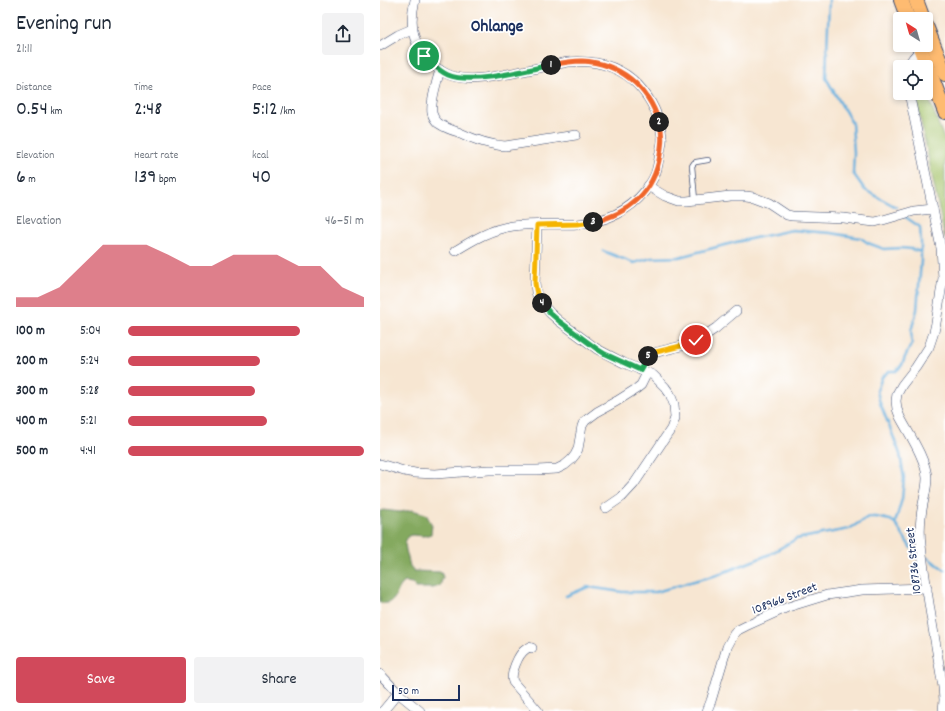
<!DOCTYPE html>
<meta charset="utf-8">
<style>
:root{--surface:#fff;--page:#f2f2f3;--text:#1f2937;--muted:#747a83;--accent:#d1495b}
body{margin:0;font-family:Dekko,sans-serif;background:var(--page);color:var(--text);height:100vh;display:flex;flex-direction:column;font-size:15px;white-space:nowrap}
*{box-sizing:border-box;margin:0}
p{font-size:13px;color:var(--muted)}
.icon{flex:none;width:22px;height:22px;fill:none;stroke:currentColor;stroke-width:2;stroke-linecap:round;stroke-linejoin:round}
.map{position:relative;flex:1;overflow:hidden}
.drawer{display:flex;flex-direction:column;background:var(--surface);width:380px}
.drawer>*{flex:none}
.needle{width:26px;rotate:323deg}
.buttons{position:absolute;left:513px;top:12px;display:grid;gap:8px}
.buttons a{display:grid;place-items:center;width:40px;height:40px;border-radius:4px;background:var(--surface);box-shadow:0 2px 6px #0003;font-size:20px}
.scale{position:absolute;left:12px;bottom:10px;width:68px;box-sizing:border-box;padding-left:4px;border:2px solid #1b2f5e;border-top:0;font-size:11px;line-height:14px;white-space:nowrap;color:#1b2f5e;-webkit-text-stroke:3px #fff;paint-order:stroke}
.pin{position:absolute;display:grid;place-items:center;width:34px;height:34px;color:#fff;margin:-17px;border:2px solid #fff;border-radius:50%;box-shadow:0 1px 4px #0007}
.km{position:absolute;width:20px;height:20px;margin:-10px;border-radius:50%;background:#222;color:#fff;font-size:11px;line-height:20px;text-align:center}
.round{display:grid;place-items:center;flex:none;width:42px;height:42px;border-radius:4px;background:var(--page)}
.summary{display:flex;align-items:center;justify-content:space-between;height:68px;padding:0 16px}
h1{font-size:22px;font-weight:600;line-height:30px}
.figures{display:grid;grid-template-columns:repeat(3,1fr);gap:6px;height:68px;padding:4px 16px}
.figures div{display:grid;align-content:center}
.figures b{font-size:20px;font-weight:600}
.figures small{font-size:11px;font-weight:400}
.figures p{font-size:11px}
.chart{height:112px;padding:8px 16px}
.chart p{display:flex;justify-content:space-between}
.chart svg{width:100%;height:72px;margin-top:4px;fill:var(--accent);opacity:.7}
.action{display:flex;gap:8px;margin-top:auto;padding:8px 16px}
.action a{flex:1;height:46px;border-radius:4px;background:var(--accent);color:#fff;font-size:16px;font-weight:600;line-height:46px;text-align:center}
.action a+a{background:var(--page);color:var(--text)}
ul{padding:0 16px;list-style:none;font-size:13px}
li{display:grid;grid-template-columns:64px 48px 1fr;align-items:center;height:30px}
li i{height:10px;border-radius:5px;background:var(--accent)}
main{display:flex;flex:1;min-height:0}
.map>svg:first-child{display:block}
.green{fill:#a5c36a;stroke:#607964}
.forest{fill:#84a95e;stroke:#506c5e}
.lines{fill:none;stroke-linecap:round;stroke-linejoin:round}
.stream{stroke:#67b0de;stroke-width:2.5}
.lane-casing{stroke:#3c4a6f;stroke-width:6}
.street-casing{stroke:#3c4a6f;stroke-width:10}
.primary-casing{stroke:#3c4a6f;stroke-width:16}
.lane{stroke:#fff;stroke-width:4.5}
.street{stroke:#fff;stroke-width:9}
.primary{stroke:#febb71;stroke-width:14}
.split-1-casing{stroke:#fff;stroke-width:8}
.split-2-casing{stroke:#fff;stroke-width:8}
.split-3-casing{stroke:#fff;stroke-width:8}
.split-4-casing{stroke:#fff;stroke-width:8}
.split-5-casing{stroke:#fff;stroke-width:8}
.split-6-casing{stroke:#fff;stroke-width:8}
.split-1{stroke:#22a559;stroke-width:5}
.split-2{stroke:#f0652b;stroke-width:5}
.split-3{stroke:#f0652b;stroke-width:5}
.split-4{stroke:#f5b400;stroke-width:5}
.split-5{stroke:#22a559;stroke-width:5}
.split-6{stroke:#f5b400;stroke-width:5}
.labels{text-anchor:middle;stroke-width:3.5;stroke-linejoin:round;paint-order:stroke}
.street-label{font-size:13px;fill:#1b2f5e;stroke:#fff}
.district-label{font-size:17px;font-weight:bold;fill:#1b2f5e;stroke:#fff}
</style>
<main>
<section class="drawer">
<div class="summary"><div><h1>Evening run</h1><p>21:11</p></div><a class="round"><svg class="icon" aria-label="share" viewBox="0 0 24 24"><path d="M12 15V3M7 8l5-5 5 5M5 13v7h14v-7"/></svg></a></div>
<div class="figures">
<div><p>Distance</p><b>0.54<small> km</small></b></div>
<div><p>Time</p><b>2:48</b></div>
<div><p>Pace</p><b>5:12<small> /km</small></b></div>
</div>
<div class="figures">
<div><p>Elevation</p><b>6<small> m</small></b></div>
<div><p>Heart rate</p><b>139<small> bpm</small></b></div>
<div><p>kcal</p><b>40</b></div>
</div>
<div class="chart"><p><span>Elevation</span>46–51 m</p>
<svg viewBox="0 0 160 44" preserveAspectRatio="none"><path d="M0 44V38L10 38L20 32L30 19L40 6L50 6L60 6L70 12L80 19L90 19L100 12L110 12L120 12L130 19L140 19L150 32L160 38V44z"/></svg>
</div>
<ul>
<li><b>100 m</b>5:04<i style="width:73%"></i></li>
<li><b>200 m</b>5:24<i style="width:56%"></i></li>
<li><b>300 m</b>5:28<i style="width:54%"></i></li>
<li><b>400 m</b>5:21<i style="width:59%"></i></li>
<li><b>500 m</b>4:41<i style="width:100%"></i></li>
</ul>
<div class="action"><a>Save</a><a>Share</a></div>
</section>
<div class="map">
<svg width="565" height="711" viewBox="0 0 565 711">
<rect width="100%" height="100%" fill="#fff"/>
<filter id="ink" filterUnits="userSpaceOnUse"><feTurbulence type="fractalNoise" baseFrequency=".025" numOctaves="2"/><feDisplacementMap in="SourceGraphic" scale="8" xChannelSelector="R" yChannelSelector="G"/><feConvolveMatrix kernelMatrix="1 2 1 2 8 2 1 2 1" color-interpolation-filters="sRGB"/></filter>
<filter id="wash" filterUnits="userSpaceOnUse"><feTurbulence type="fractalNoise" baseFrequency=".012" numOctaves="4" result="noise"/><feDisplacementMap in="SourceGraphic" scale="16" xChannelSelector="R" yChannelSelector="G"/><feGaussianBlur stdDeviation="0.9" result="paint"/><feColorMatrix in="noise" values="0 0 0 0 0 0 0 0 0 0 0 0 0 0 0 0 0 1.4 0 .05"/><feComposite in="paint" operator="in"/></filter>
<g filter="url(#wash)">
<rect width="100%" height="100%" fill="#f7e6d2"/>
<path class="green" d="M546,91L565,141V239L535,93H546Z"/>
<path class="forest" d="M3,510L20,512L32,510L46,514L52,525L51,534L44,536L32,535L28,536L25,543L26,550L30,566L34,571L61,572L63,577L60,586L53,588H36L32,583L25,582C14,589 19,606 0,603V511Z"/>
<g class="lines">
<g class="stream">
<path d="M449,0L446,78L472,123L474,153L473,173L485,190L516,207"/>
<path d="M223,251L254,263L271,258L299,257L356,242L412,230L451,233L481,238L488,243L504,249L521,248L531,249L541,252"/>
<path d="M515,523L522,499L524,478L520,454L508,423L500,403L497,391L502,377L509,371H516L522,365L525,357L532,343L531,331L537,310L541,261V242L540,227L524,216"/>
<path d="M548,558L565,570"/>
<path d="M186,596L208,587L242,592H276L314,581L337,575L378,559L390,554L416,539L469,529L488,517H496L510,520L515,523L531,548"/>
</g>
</g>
</g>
<g filter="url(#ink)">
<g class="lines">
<defs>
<path id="lane" d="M315,200L312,166L314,163L316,162L328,160"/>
<g id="street">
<path d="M35,0C30,19 31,37 42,53C50,64 63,74 76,77C93,81 111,77 128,74C148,70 168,66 188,62C214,60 240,66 258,85C271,99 280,118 282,137C283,141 281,147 280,152C279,159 278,166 276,172C274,179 269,185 265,191C248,212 224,222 197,224C175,225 154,223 133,226C111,229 93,240 75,251"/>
<path d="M0,46L18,35L32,29"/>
<path d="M527,67L533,58L544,46"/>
<path d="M60,70C57,81 50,102 52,113C53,117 55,120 58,123C64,127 71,130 78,132C93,139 108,145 125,146L196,135"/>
<path d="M529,93L561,248L563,278L556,323L554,332L549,347L536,367L522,385L517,394L516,401L517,409L520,417C529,434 546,459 547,478C547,491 542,504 541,517C540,526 540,536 541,545C546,592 555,640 563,687L564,700L563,711"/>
<path d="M268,186L285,196L299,201H307L350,196H366L373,197L389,203L407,215L412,216L464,218L486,221L495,222L503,220L534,211L553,209"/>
<path d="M157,225L155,283L156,292L158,298L164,306L170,313L179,321L217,349L244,363L273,375L285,387L290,394L294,404L295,418L291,429L254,484L242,497L226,508"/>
<path d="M260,370L265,359L270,354L309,344L317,341L336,328L356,311"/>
<path d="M0,464L24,471L35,473L55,474L109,470H157L177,469L185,465L191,460L195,455L198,449L202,426L205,421L217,412L237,401L256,389L261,385L267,373"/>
<path d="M152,648C149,647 149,647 146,649C138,654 130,674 133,682L158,711"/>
<path d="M0,674L18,693L40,711"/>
<path d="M3,711L18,693"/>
<path d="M327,711L331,701L347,647L354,634L358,630L366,626L408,607L447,595L482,590L547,588"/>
</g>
<g id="primary">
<path d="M521,0L528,19"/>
<path d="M536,0L543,19"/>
<path d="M546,26L565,74"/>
<path d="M539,45L565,112"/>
</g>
</defs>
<use href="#lane" class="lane-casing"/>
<use href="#street" class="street-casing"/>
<use href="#primary" class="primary-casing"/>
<use href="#lane" class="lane"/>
<use href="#street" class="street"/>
<use href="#primary" class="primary"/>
</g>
</g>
<g class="lines" filter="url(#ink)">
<defs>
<path id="split-1" d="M44,56C52,63 58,71 68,75C93,85 145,70 171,65"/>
<path id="split-2" d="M171,65C181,63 192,61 202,61C239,63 268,86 279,122"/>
<path id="split-3" d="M213,222C248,214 274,193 280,155C282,142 283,134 279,122"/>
<path id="split-4" d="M162,303C157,297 156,291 155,283L157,225L197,224L213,222"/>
<path id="split-5" d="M162,303L170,313L179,321L217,349L225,354L260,370L268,356"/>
<path id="split-6" d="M268,356L272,353L309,344L316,340"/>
</defs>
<use href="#split-1" class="split-1-casing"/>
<use href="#split-2" class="split-2-casing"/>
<use href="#split-3" class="split-3-casing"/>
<use href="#split-4" class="split-4-casing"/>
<use href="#split-5" class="split-5-casing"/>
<use href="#split-6" class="split-6-casing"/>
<use href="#split-1" class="split-1"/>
<use href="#split-2" class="split-2"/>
<use href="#split-3" class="split-3"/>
<use href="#split-4" class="split-4"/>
<use href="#split-5" class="split-5"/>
<use href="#split-6" class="split-6"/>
</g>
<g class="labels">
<g class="street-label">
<text transform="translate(532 561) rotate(-96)" y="5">108736 Street</text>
<text transform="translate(404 597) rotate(-21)" y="5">108966 Street</text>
</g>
<g class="district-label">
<text x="117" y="31">Ohlange</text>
</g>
</g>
</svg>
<div class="buttons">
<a><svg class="needle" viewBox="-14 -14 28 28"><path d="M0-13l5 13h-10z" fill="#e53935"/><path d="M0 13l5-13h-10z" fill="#747a83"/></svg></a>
<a><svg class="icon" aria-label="locate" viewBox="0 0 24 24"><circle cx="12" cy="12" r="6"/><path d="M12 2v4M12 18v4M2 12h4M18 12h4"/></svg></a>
</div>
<div class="scale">50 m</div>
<div class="pin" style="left:44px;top:56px;background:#1e9e55"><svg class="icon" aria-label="arrive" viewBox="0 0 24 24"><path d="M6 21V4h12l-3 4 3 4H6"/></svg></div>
<div class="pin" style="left:316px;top:340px;background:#d93025"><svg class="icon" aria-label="check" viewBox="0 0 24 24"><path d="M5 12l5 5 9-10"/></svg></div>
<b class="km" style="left:171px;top:65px">1</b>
<b class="km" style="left:279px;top:122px">2</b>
<b class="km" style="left:213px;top:222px">3</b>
<b class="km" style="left:162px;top:303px">4</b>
<b class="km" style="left:268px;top:356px">5</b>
</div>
</main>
